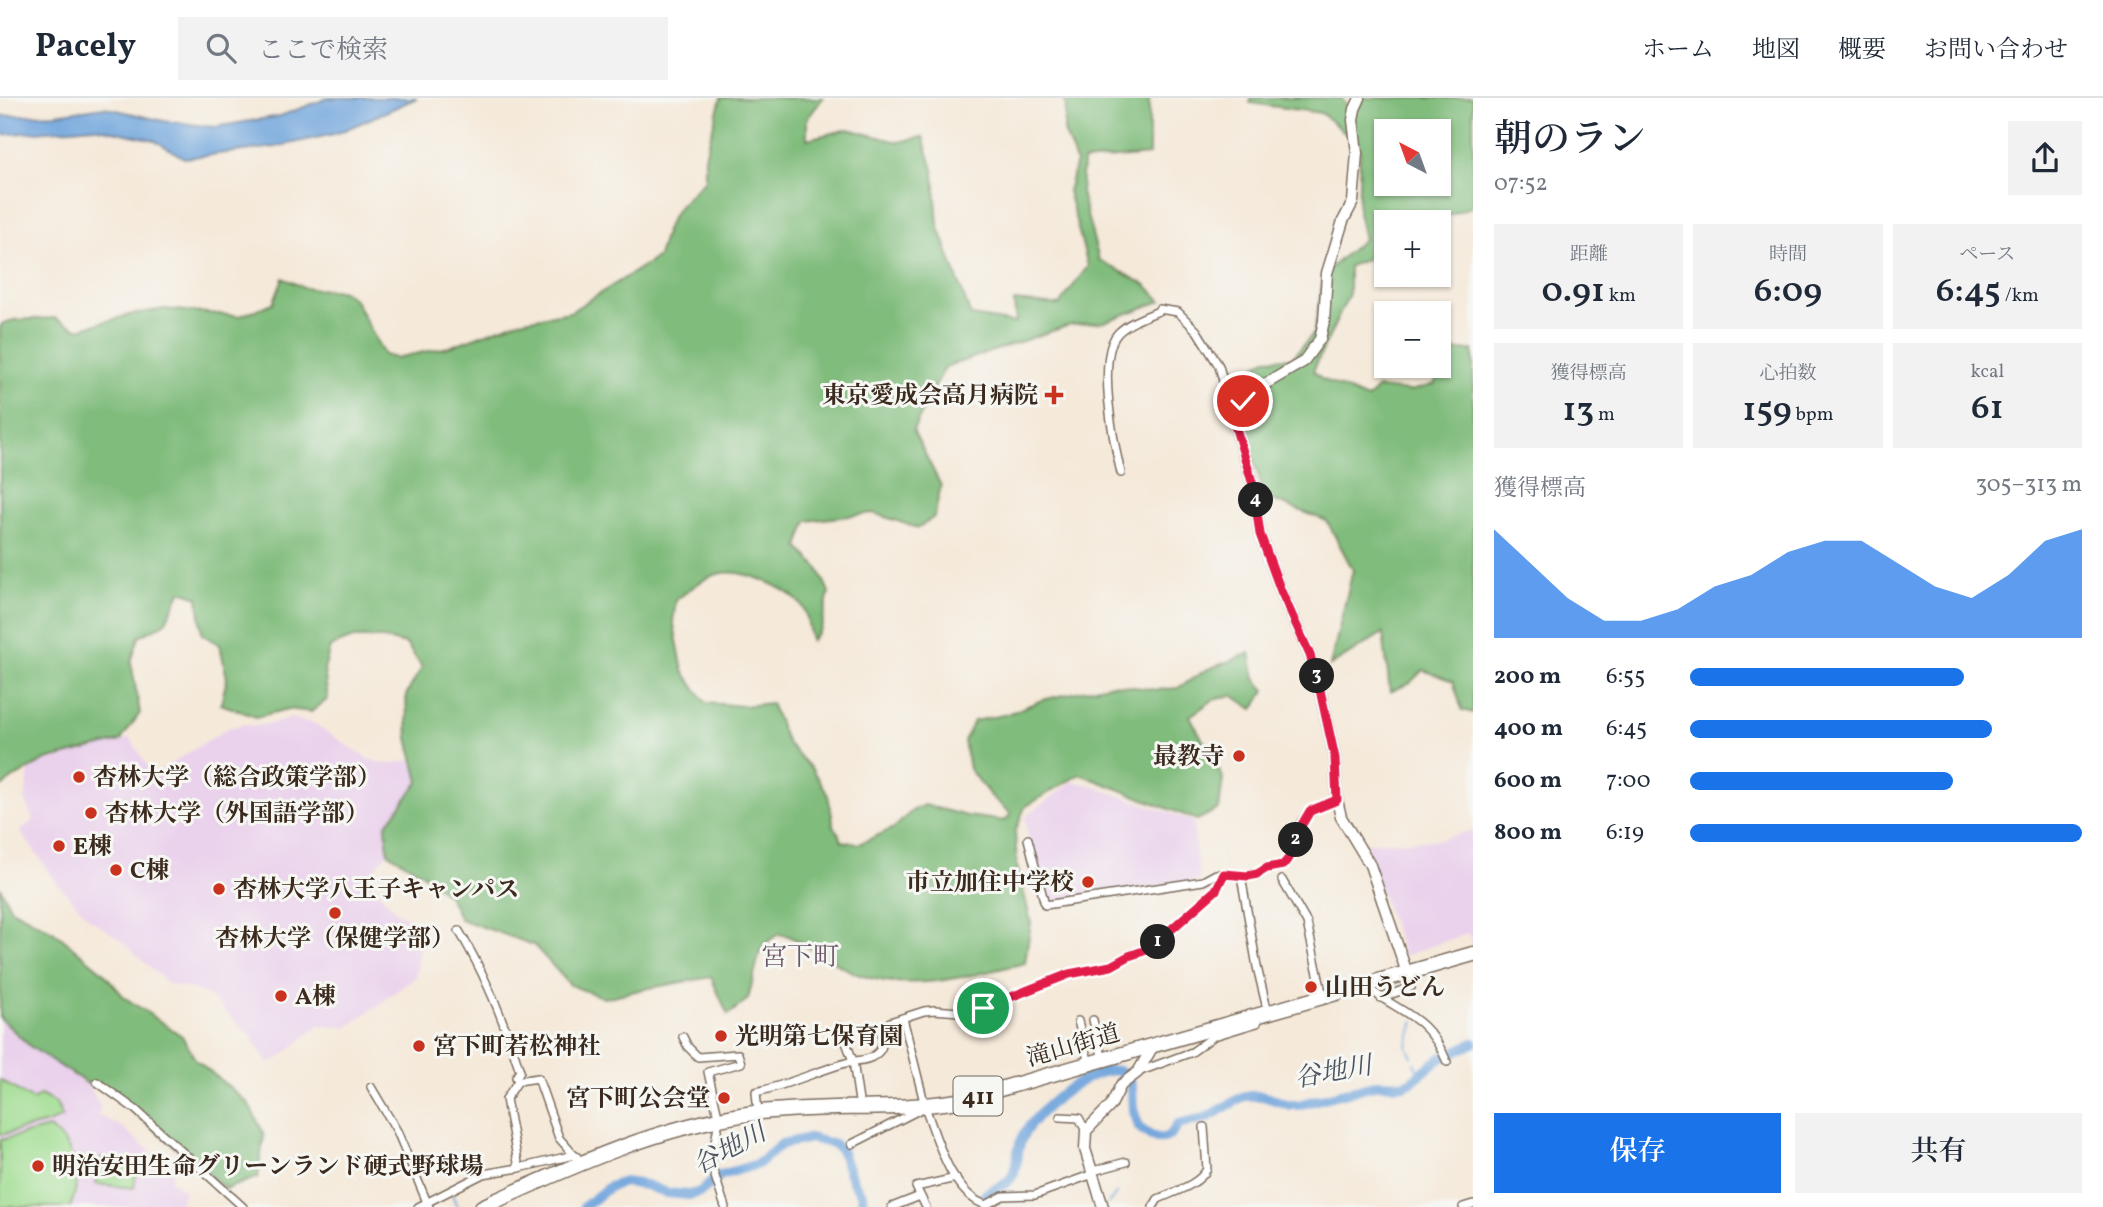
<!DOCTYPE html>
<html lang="ja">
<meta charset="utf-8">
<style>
:root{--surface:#fff;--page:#f2f2f3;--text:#1f2937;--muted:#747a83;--line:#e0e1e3;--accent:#1a73e8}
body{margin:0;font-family:Vollkorn,"Noto Serif JP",serif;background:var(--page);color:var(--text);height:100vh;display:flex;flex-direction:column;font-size:26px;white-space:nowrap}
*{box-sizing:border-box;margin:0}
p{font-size:23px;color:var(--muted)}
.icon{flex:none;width:38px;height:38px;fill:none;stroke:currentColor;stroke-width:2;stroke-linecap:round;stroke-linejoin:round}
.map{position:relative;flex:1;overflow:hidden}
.drawer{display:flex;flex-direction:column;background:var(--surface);width:630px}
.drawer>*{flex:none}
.needle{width:46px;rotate:319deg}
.fabs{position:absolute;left:1374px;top:21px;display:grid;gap:14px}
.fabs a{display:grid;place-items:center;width:77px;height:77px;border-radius:0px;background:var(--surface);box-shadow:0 2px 5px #0004;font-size:35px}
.pin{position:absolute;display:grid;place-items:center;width:60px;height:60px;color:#fff;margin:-30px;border:4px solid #fff;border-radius:50%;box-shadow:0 2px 7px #0007}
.km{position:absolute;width:35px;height:35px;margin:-18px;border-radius:50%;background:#222;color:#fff;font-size:19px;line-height:35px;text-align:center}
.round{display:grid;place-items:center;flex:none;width:74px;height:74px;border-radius:0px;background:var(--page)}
.overview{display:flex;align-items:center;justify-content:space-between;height:119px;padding:0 21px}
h1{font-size:38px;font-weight:600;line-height:52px}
.stats{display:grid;grid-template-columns:repeat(3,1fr);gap:10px;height:119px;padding:7px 21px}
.stats div{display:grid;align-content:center;border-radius:0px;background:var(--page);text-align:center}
.stats b{font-size:35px;font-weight:600}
.stats small{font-size:19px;font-weight:400}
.stats p{font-size:19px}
.chart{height:196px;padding:14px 21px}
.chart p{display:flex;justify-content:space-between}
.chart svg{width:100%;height:126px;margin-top:7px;fill:var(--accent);opacity:.7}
.action{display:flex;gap:14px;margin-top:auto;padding:14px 21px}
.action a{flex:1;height:80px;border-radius:0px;background:var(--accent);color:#fff;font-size:28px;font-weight:600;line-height:80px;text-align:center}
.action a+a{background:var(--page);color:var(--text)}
ul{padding:0 21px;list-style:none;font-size:23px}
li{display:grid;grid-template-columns:112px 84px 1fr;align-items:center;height:52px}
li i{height:18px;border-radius:9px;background:var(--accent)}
header{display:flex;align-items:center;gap:42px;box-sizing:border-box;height:98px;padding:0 35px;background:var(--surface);border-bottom:2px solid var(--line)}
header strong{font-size:33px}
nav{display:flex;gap:38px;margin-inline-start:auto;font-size:24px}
.search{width:490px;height:63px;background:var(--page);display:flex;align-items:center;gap:18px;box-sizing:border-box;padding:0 24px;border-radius:0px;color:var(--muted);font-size:26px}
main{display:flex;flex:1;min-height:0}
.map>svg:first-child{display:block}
.built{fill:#ead1ec}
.green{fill:#a0dd91;stroke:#6e8458;stroke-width:2}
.forest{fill:#80bc7b;stroke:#5e734c;stroke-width:2;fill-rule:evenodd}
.water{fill:#6fa4dc;stroke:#55677d;stroke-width:2}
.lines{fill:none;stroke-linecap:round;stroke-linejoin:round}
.stream{stroke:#6fa4dc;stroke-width:2}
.river{stroke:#6fa4dc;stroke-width:10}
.street-casing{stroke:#7c6d5f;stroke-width:10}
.secondary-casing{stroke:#7c6d5f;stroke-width:13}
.highway-casing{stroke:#7c6d5f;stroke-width:17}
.street{stroke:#fff;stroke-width:7}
.secondary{stroke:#fff;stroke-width:10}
.highway{stroke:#fff;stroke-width:14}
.route-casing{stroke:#fff;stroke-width:14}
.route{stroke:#e11d48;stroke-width:9}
.poi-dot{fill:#c8321e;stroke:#f6f6f2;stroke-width:2.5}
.labels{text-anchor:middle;stroke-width:6;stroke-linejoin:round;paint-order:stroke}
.shield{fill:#f6f6f2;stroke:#73675e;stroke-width:2}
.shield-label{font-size:23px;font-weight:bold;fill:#3b2a1e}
.poi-label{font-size:24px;font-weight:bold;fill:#3b2a1e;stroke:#f6f6f2;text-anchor:start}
.street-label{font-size:24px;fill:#3b2a1e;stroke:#f6f6f2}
.neighbourhood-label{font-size:26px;fill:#6c5868;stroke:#f6f6f2}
.water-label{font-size:26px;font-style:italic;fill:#4d5560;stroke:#f6f6f2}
</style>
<header>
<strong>Pacely</strong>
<div class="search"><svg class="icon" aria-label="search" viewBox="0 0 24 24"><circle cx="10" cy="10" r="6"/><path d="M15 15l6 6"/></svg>ここで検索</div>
<nav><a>ホーム</a><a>地図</a><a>概要</a><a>お問い合わせ</a></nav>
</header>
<main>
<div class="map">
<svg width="1473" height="1109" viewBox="0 0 1473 1109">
<rect width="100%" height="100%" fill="#f6f6f2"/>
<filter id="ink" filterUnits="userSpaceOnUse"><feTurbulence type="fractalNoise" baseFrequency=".0143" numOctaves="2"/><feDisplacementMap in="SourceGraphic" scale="14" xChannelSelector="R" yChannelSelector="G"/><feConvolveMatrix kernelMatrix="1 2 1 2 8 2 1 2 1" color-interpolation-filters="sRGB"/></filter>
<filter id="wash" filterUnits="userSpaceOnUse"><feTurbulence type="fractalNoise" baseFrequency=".00686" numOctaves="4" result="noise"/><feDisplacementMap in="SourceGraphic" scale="28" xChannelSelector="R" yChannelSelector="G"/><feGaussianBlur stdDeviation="1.57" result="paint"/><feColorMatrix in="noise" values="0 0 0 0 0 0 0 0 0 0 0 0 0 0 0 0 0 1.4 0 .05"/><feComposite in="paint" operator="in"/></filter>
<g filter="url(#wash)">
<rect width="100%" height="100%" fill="#f5e9d9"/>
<g class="built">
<path d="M290,620L315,626L367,660L379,665L390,666L411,662L419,684L386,726L388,755L366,781L398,815L411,822L420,851L416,879L348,929L318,928L277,962L268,965L249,936L210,899L197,892L168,886L122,843L89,820L58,786L20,733L33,722L25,701L30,668L130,640L153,677L228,630L245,626L254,628L274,625Z"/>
<path d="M1072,684L1086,686L1193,723L1199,783L1045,807L1028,741L1025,719Z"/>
<path d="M1473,732V849L1468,835L1404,858L1363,745L1437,742Z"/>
<path d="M0,920L31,949L88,986L101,1009L98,1017L122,1029L173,1073L170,1082L185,1093L180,1104L186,1109H0Z"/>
</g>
<g class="green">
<path d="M0,982L33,1002L40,997L56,1005L62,1019L48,1025L0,1037Z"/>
<path d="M49,1030C76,1049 83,1080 70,1109H0V1042Z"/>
<path d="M101,1060L137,1070L134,1090L96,1086Z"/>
</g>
<g class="forest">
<path d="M721,0H823L807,21V41L849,31L898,44L923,39L934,75L938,127L971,218L1016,225L1014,203L1059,207L1088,168L1068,93L1076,64L1064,33L1066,7L1062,0H1149V57L1083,63L1081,95L1099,162L1146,187L1161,203L1104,224L1070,227L945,269L913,332L941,388L934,419L918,430L873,415L807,423L798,449L818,470L829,494L821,530L811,543C809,534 808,519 804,511C792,491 745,471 722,475C705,478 689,492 676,502L673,522L683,573L706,605L744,608L771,605L787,645L812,671L828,697L834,728L842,743L859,746L894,730L913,712L925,707L967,718L1005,723L1011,716L990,697L969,671L964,643L974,623L1008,616L1042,602L1112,586L1157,592L1178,590L1206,572L1250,555L1255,581L1265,592L1253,611L1232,597L1213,602L1190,618L1223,680L1219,711L1197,722L1080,676L1025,709L1015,734L1017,768L1031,824L1025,865C973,877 913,895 860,877C840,870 810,849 789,838L778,836L761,849L748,901L728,917L711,879L644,891L604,900L570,887L534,847L460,821L449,798L423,776L388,755L386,727L419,684L408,640L406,597L422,569L406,546L382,540H353L330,549L324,572L328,601L311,614L288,611L256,619L221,606L227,580L220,547L202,536L198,499L181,493L165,525L139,539L131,564L140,615L120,643L46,662L18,677L0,690V229L3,225L14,222L55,220L78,231L133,216L165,211L240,218L273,205L283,180L305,190L343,193L355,202L384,257L395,260L449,249L519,223L570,214L658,159C669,117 674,111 705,82V58Z"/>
<path d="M1250,0H1341L1348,9L1357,0H1473V108L1431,124L1399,121L1397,124H1386C1386,154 1375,159 1349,168V196L1313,273L1322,281L1367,301L1378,290L1410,293L1435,286L1442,253L1473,252V615L1462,612L1453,583L1423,572L1410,585L1390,594L1383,535L1330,568L1353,472L1327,423L1265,399L1222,257L1225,262L1244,274L1266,261L1292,260L1314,235L1324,175L1364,141L1358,115L1360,54L1349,38L1321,15L1250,5ZM1386,33H1438V86H1386Z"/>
<path d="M0,789L11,811L53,833L103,874L124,899L182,938L195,961L248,1005L264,1036L258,1079L226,1091L98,985L88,986L31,949L0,920Z"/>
</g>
<path class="water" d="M328,0H417L338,35L276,49L184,60L154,42L94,29L0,37V18L55,16L104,9L164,23L215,29L280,18Z"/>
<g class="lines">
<g class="stream">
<path d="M1390,901L1417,916"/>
<path d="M1412,959L1407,948L1414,923"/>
<path d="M1414,965L1416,970L1422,974"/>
<path d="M452,1096L457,1109"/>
<path d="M1108,1106L1117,1095"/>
</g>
<g class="river">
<path d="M584,1109L609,1089L624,1084L646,1087L667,1095L689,1097L700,1094L721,1077L758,1066L782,1046L810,1040L834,1046L841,1052L853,1084L862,1096L863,1109"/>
<path d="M983,1109C980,1089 1001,1093 1010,1081C1018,1072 1016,1052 1022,1040C1034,1014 1090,967 1119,973C1137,985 1131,995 1133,1011C1135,1017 1137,1023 1139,1029C1154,1043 1168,1046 1178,1026L1208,1019L1244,998H1263L1290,1007H1298L1378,986L1404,987L1412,983L1439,961L1473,945"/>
</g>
</g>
</g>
<g filter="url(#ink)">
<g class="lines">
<defs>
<g id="street">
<path d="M1159,211L1178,214L1197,233L1219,268L1233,321"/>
<path d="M1121,375C1114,346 1096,258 1118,235C1129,224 1147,218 1161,212"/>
<path d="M1028,741L1045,807L1203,783L1216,776L1241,778L1257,776L1267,770L1283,767L1297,750C1292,719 1313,712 1337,702"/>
<path d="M1241,778L1257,869L1268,915"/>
<path d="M1282,782L1307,825L1323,899"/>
<path d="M459,833C486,877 504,923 520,973L516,979L518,983L538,980L559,1040L574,1057"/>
<path d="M1365,888C1401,916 1428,917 1447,964"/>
<path d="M1381,900L1411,889L1407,875"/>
<path d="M903,920L925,1008"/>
<path d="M1093,922L1103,962"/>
<path d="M1078,923L1089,966"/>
<path d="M840,928L853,963L860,1010"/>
<path d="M683,939L688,949L698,959L738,956L741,965L708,974L719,1022L711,1066L725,1109"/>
<path d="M1138,974L1192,954L1214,938L1257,925"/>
<path d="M518,983L506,1001L519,1070"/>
<path d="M97,984L136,1012L243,1109"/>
<path d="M371,989L397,1033L429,1109"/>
<path d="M758,1015L756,994C788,987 817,973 849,964C858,962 868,963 875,957C884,951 883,943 882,933L890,924L924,913L934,912L972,915L1069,876L1111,868L1129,857L1149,851L1216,792L1224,776"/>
<path d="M1060,1019L1079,1020L1086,1033"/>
<path d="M852,1046L925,1009C937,1040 951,1096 986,1107L1003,1098L1035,1097L1093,1076"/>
<path d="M1093,1073L1126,1064"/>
<path d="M418,1109L483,1076L519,1070L574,1057L577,1059"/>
<path d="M892,1109L920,1098"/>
<path d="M926,1109L916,1089L956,1080"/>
<path d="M1153,1109L1158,1101C1173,1094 1199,1087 1207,1071L1204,1029"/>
<path d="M1463,1109L1473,1106"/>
</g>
<g id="secondary">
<path d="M1360,0L1355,11L1353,22L1357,55L1353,104L1343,123L1327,175L1324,223L1320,241L1303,264L1262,288L1243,303L1233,321L1253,387L1260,436L1281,493L1310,557L1318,583L1335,660L1337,702L1341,719L1370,767L1407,875"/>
<path d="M1103,1109L1085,1051L1086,1033L1111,1007L1121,987L1138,974L1153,948"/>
</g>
<path id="highway" d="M482,1109C570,1069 658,1028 754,1015C822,1006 890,1014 958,1003L1473,856"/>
</defs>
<use href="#street" class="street-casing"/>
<use href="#secondary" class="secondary-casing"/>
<use href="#highway" class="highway-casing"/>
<use href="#street" class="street"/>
<use href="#secondary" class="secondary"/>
<use href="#highway" class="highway"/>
</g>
</g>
<g class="lines" filter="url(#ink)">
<defs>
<path id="route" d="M983,910L1069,876L1111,868L1129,858L1149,851L1216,792L1224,776L1248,778L1257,776L1267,770L1283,767L1297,750L1295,738L1310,713L1337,702L1335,660L1318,583L1310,557L1281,493L1260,436L1253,387L1233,321L1243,303"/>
</defs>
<use href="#route" class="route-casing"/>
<use href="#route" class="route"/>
</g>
<g class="poi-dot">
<path d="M1050.5 286.5h7v7h7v7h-7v7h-7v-7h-7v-7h7z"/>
<circle cx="1239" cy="658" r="7"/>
<circle cx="79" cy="679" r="7"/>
<circle cx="91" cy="715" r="7"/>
<circle cx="59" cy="748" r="7"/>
<circle cx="116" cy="772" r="7"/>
<circle cx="1088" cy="784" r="7"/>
<circle cx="219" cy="791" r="7"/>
<circle cx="335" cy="815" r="7"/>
<circle cx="1311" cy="889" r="7"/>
<circle cx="281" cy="898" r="7"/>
<circle cx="721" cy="938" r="7"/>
<circle cx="419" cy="948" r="7"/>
<circle cx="724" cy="1000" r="7"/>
<circle cx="38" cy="1068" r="7"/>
</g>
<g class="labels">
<rect class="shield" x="953.5" y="978.5" width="49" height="39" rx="5"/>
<g class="shield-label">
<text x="978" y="1006">411</text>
</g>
<g class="poi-label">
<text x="1038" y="305" text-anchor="end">東京愛成会高月病院</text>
<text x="1225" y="666" text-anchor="end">最教寺</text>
<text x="93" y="687">杏林大学（総合政策学部）</text>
<text x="105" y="723">杏林大学（外国語学部）</text>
<text x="73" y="756">E棟</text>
<text x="130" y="780">C棟</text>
<text x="1074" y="792" text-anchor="end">市立加住中学校</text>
<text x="233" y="799">杏林大学八王子キャンパス</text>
<text x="335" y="848" text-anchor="middle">杏林大学（保健学部）</text>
<text x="1325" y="897">山田うどん</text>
<text x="295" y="906">A棟</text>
<text x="735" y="946">光明第七保育園</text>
<text x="433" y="956">宮下町若松神社</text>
<text x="710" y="1008" text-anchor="end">宮下町公会堂</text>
<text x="52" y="1076">明治安田生命グリーンランド硬式野球場</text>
</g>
<g class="street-label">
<text transform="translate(1073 947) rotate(-16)" y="8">滝山街道</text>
</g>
<g class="neighbourhood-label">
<text x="800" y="867">宮下町</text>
</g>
<g class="water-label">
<text transform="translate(1333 973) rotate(-10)" y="9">谷地川</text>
<text transform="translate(729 1050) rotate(-28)" y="9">谷地川</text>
</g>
</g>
</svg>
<div class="fabs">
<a><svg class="needle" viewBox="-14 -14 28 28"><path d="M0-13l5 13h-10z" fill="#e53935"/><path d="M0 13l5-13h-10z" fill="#747a83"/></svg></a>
<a>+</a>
<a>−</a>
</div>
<div class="pin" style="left:983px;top:910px;background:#1e9e55"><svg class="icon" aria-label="arrive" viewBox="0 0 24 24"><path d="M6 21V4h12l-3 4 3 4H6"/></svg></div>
<div class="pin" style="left:1243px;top:303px;background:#d93025"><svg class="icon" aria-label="check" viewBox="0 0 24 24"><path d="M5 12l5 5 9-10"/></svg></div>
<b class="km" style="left:1158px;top:844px">1</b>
<b class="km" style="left:1296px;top:742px">2</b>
<b class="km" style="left:1317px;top:578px">3</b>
<b class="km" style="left:1256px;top:402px">4</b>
</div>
<section class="drawer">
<div class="overview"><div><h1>朝のラン</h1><p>07:52</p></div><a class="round"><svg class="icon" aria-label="share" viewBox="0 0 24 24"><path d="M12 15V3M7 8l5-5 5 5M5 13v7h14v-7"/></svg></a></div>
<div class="stats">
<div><p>距離</p><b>0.91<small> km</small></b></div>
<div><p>時間</p><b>6:09</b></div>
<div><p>ペース</p><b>6:45<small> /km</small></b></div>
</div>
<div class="stats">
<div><p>獲得標高</p><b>13<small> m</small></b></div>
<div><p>心拍数</p><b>159<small> bpm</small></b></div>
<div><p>kcal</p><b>61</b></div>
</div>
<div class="chart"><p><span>獲得標高</span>305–313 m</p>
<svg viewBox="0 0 160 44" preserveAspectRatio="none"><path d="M0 44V6L10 18L20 30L30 38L40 38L50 34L60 26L70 22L80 14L90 10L100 10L110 18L120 26L130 30L140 22L150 10L160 6V44z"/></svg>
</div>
<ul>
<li><b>200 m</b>6:55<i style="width:70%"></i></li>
<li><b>400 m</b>6:45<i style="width:77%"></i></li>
<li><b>600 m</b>7:00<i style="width:67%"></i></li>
<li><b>800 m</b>6:19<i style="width:100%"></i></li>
</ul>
<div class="action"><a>保存</a><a>共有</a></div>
</section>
</main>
